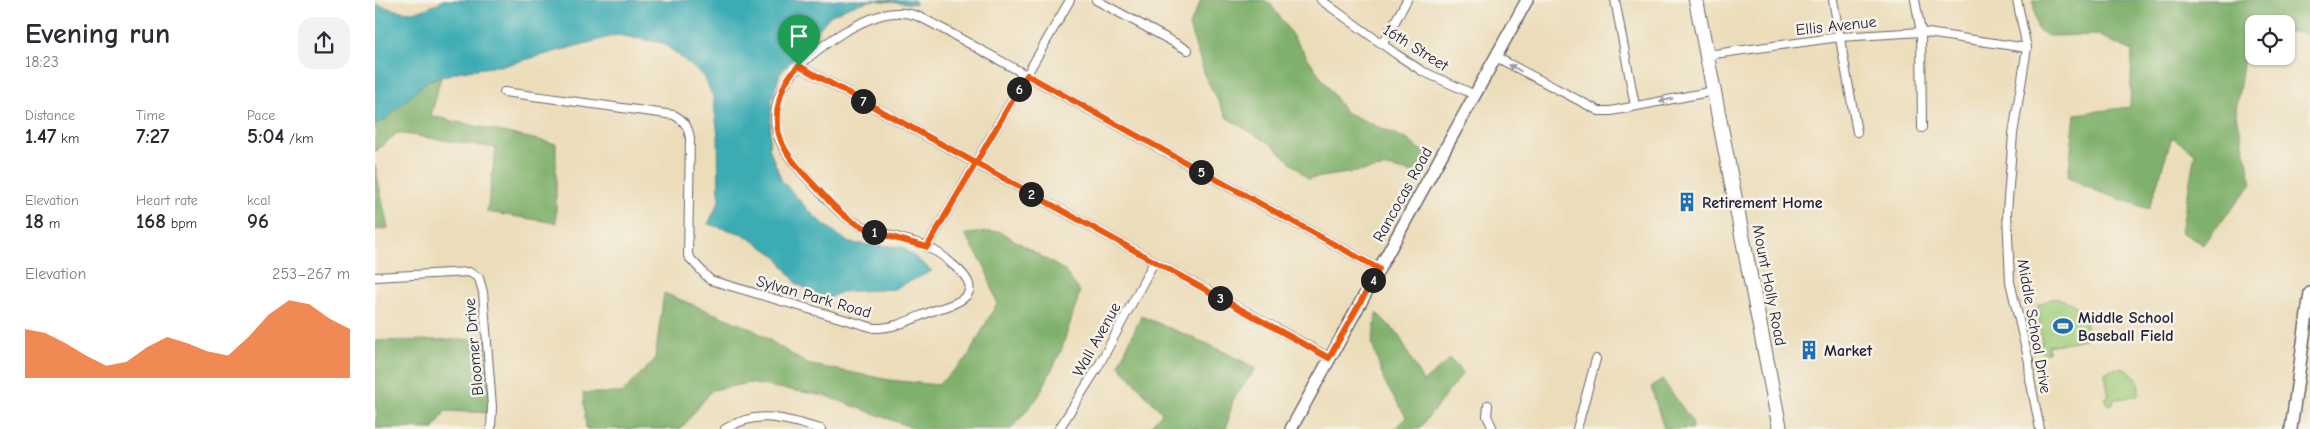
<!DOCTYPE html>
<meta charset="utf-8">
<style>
:root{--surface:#fff;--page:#f2f2f3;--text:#2b2b33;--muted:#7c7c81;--accent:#ea580c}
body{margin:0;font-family:"Comic Neue",sans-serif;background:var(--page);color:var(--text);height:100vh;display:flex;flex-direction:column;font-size:19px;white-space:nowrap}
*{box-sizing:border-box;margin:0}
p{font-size:16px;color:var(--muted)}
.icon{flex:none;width:28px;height:28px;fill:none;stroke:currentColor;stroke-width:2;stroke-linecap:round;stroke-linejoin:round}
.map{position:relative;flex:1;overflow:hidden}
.details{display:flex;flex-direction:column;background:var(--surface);width:375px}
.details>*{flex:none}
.tools{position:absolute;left:1870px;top:15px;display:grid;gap:10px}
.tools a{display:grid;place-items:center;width:50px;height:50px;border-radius:10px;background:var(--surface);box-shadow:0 1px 4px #0004;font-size:25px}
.pin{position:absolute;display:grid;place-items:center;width:42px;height:42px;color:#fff;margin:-51px -21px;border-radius:50% 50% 50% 0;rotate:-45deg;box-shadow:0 0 5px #0007}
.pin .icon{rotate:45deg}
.km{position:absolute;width:25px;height:25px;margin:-12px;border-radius:50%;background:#222;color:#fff;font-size:14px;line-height:25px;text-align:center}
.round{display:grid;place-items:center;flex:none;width:52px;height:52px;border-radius:15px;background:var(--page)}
.headline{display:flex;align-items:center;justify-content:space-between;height:85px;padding:0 25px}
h1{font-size:28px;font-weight:600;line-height:38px}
.metrics{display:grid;grid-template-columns:repeat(3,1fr);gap:8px;height:85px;padding:5px 25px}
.metrics div{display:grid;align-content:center}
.metrics b{font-size:21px;font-weight:600}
.metrics small{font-size:14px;font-weight:400}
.metrics p{font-size:14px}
.chart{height:140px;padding:10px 25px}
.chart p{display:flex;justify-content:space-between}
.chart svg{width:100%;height:90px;margin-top:5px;fill:var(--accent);opacity:.7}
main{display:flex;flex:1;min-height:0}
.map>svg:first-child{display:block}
.green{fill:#a0ce7c;stroke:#61785c}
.forest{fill:#80b16c;stroke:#516a54}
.water{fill:#3aacb3;stroke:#2e6777}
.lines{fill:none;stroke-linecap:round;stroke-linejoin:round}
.street-casing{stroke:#696367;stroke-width:10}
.secondary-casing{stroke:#696367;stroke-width:14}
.highway-casing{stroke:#696367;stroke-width:16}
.street{stroke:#fff;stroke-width:8}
.secondary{stroke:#fff;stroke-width:11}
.highway{stroke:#fff;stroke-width:14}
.oneway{fill:#9c9ca7}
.route-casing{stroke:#fff;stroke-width:10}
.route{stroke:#ea580c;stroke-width:6}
.labels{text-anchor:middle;stroke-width:5;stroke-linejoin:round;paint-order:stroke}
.street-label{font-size:16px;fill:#22223b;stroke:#f7f3e8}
.poi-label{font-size:16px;font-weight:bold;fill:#22223b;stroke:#f7f3e8;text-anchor:start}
</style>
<main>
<section class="details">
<div class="headline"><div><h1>Evening run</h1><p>18:23</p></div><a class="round"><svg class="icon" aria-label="share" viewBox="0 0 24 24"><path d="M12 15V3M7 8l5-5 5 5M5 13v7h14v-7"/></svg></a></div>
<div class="metrics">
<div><p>Distance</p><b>1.47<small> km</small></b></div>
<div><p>Time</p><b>7:27</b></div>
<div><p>Pace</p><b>5:04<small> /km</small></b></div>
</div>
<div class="metrics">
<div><p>Elevation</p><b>18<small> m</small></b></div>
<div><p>Heart rate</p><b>168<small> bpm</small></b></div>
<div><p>kcal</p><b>96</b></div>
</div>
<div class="chart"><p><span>Elevation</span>253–267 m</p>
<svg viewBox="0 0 160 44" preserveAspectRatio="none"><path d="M0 44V20L10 22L20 27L30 33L40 38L50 36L60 29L70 24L80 27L90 31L100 33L110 24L120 13L130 6L140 8L150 15L160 20V44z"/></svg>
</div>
</section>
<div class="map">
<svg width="1935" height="429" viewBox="0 0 1935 429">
<rect width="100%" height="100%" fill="#f7f3e8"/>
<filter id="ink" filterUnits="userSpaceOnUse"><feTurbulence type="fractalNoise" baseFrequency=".02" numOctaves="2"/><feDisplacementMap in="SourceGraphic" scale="10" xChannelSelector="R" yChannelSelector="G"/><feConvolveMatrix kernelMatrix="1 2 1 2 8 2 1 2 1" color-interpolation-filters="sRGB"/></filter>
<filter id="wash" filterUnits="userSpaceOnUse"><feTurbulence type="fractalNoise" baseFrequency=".0096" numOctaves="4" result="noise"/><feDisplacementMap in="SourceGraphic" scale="20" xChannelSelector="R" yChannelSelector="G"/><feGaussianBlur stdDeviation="1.12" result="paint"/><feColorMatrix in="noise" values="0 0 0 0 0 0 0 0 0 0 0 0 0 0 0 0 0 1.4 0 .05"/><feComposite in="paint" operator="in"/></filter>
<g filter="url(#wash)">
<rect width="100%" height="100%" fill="#ecddba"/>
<g class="green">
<path d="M1676,299C1700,297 1716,316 1710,339L1673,346L1674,352L1668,353L1663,349L1661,343L1667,342L1662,306Z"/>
<path d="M1747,368C1760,372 1766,382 1763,395L1738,400V404L1734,405L1729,398L1734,397L1730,373L1736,369Z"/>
</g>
<g class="forest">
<path d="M826,0H888L895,3L970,112L1033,140L1053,156L1038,173L1013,167L933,179L899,146L852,118L831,78L814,26Z"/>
<path d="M1658,0H1935V35L1911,31V24H1879V41L1869,57L1861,111L1877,184L1828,244L1806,232L1820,153L1797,137L1774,209L1719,190L1693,177L1700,114L1755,107L1757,51L1723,35L1673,36L1662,29Z"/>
<path d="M68,69L56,116L181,144V223L112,212L121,148L22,133L0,152V113Z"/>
<path d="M0,165L13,228L0,230Z"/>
<path d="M624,231L689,270L705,292L686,351L663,397L636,429H541L451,396L374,383L337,390L306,429H211L208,393H247L280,359L289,293L377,329L432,364L515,380L563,385L592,358L622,303L610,267L590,234Z"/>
<path d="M1002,313L1024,335L1048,382L1075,359L1088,373L1044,429H1019L1032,418L1010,383L997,344Z"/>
<path d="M766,316L835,345L881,368L858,400L851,429H773L787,413L744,365Z"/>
<path d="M112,339L117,413L70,411L59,429L0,428L2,410L0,409V341Z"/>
<path d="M1287,379L1317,421V429H1289L1276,387Z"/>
</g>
<path class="water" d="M68,0H539L541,4L498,0L475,6L455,16L405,74L397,99L394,148L407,181L441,218L474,243L527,247L557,271L519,289L466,292L452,299L422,284L401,256L368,234L333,224L344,202L343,135L338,97L329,76L288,43L242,35L131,65L86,71L52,81L11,119L0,124V4C30,13 40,17 68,0Z"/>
</g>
<g filter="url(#ink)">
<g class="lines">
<defs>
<g id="street">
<path d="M721,0L813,50"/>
<path d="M946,0L1021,54L1047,71L1100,95"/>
<path d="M1240,0L1260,106"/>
<path d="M1458,0L1482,132"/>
<path d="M1540,0L1546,32L1547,128"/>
<path d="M1642,0L1652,48L1638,134L1632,212L1635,282L1654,362L1655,379L1665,429"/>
<path d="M1008,43L1032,0"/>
<path d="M1332,55L1465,37L1546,32L1652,48"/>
<path d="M1121,57L1224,111H1236L1339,91"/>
<path d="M424,66L955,358"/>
<path d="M129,92L299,115C310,121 313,127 315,138L313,256L335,280L499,328C522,329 542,316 563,309C596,300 607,288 577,264C570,257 561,251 552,247C529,237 503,235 481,223C463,214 447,194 434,180C425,170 414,159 408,147C381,96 429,57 467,33C488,21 517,6 542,16C550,19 558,24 566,28L1004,269"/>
<path d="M552,247L695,0"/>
<path d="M0,277L94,272L104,278L108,292L117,407L116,429"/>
<path d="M1113,405L1112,416L1118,429"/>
<path d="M350,429C385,408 410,420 446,429"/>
<path d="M684,429L723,367L779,262"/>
<path d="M1202,429L1221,359"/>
</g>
<g id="secondary">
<path d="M916,429L1152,0"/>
<path d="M1916,429L1935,293"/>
</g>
<path id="highway" d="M1321,0L1405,429"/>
</defs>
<use href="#street" class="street-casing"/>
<use href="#secondary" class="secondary-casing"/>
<use href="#highway" class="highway-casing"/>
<use href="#street" class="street"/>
<use href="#secondary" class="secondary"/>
<use href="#highway" class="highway"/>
</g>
<defs><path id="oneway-solid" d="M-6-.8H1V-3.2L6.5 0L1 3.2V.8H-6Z" transform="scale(1.25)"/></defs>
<g class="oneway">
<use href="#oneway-solid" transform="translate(1140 68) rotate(-151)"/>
<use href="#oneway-solid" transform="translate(1291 100) rotate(168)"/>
</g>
</g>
<g class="lines" filter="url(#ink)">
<defs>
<path id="route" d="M424,66C413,75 407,88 404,102C394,140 419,164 444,190C454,201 467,216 480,223C502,235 529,240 552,247L601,163L954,358L1004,269L652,75L601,163L424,66"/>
</defs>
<use href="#route" class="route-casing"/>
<use href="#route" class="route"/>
</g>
<defs>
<symbol id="building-bare" viewBox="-9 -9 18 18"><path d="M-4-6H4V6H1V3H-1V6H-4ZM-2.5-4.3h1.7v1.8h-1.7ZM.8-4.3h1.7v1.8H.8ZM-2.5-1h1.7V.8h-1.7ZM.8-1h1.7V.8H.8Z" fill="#1f6fb2" stroke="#f7f3e8" stroke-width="2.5" paint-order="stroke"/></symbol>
<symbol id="stadium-bare" viewBox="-9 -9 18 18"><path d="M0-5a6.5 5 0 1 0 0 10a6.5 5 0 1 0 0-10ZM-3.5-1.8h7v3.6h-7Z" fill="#1f6fb2" stroke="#f7f3e8" stroke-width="2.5" paint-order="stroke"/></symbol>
</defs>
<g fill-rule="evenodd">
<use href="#building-bare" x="1298" y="188" width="28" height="28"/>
<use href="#stadium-bare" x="1674" y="312" width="28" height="28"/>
<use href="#building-bare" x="1420" y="336" width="28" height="28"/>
</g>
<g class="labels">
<g class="street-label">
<text transform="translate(1461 25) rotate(-6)" y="6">Ellis Avenue</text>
<text transform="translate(1041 47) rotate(32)" y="6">16th Street</text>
<text transform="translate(1027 194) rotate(-61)" y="6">Rancocas Road</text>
<text transform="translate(1395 285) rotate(79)" y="6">Mount Holly Road</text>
<text transform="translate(439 296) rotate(16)" y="6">Sylvan Park Road</text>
<text transform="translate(1660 326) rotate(80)" y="6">Middle School Drive</text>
<text transform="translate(721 339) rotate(-61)" y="6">Wall Avenue</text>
<text transform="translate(98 347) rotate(-95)" y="6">Bloomer Drive</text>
</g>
<g class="poi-label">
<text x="1327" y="208">Retirement Home</text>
<text x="1703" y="323">Middle School<tspan x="1703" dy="18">Baseball Field</tspan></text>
<text x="1449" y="356">Market</text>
</g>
</g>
</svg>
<div class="tools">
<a><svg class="icon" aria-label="locate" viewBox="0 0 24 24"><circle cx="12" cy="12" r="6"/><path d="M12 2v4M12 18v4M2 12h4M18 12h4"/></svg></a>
</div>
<div class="pin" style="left:424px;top:66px;background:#1e9e55"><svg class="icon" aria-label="arrive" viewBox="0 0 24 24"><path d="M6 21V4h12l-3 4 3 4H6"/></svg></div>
<b class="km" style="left:499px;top:232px">1</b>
<b class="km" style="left:656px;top:194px">2</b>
<b class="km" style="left:845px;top:298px">3</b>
<b class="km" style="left:998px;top:280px">4</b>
<b class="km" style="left:826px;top:172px">5</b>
<b class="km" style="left:644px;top:89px">6</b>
<b class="km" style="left:488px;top:101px">7</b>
</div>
</main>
